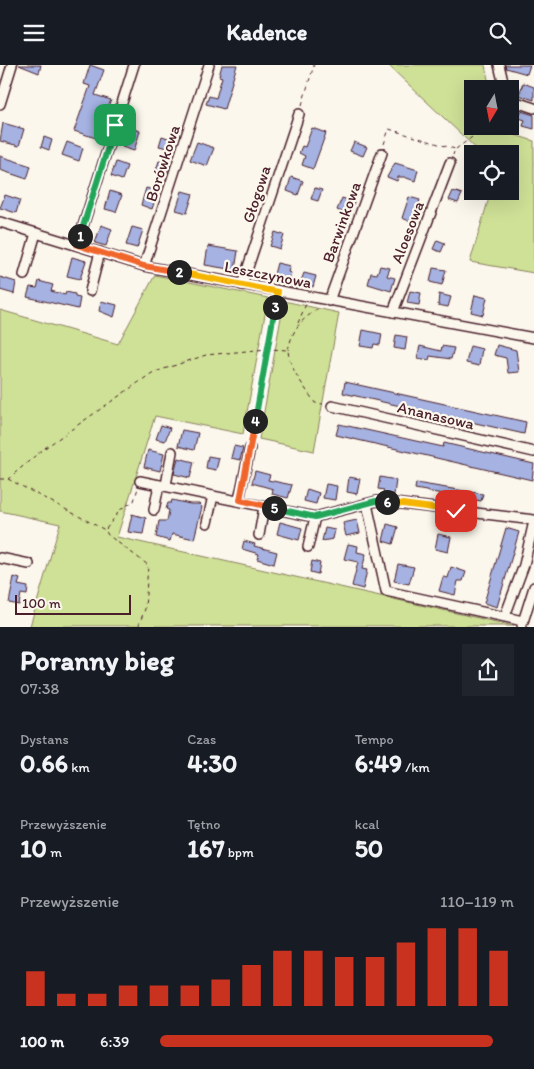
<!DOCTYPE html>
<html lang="pl">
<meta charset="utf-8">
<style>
:root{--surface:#171b24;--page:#20242c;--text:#f1f3f6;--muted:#9ea1a6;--accent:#c8321e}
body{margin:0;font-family:Itim,sans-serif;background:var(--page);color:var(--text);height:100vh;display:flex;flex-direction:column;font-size:19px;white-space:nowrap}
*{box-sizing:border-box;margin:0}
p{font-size:16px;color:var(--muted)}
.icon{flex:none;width:28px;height:28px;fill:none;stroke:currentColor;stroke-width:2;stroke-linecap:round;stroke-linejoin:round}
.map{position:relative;height:562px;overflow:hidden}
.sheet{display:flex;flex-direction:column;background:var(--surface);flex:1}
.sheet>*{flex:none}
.needle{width:32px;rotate:190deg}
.buttons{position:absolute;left:464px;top:15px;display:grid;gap:10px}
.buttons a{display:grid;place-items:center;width:55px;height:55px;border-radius:0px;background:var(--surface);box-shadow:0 5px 20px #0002;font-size:25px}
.scale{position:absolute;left:15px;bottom:12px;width:116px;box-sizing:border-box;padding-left:5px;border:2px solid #4a1f2b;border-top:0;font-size:14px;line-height:18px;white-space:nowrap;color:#4a1f2b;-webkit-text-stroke:4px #fbf7ec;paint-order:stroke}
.pin{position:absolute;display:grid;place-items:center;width:42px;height:42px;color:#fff;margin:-21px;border-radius:10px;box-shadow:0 2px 8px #0006}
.km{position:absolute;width:25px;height:25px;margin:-12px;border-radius:50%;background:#222;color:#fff;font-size:14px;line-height:25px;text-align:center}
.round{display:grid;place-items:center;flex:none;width:52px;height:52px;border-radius:0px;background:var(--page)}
.overview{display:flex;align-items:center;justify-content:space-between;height:85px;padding:0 20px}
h1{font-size:28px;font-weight:800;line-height:38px}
.figures{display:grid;grid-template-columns:repeat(3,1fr);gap:8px;height:85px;padding:5px 20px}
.figures div{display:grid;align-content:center}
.figures b{font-size:25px;font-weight:800}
.figures small{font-size:14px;font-weight:400}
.figures p{font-size:14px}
.chart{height:140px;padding:10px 20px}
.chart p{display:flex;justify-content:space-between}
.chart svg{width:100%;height:90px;margin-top:5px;stroke:var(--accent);stroke-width:6}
ul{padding:0 20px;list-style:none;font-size:16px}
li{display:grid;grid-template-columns:80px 60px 1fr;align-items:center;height:38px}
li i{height:12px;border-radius:6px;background:var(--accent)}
header{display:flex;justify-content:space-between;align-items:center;height:65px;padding:0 20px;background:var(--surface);font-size:22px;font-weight:800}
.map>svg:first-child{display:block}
.green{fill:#cee196;stroke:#8c8060}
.building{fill:#a5b2e2;stroke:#4a1f2b}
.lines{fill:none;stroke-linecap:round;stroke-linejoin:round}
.minor-casing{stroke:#4a1f2b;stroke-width:12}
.path{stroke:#4a1f2b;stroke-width:1;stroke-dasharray:4 4;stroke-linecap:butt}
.minor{stroke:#fbf7ec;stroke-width:9}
.split-1-casing{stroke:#fff;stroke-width:10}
.split-2-casing{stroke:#fff;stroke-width:10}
.split-3-casing{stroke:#fff;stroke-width:10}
.split-4-casing{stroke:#fff;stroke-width:10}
.split-5-casing{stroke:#fff;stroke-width:10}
.split-6-casing{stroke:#fff;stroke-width:10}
.split-7-casing{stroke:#fff;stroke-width:10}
.split-1{stroke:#22a559;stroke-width:6}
.split-2{stroke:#f0652b;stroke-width:6}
.split-3{stroke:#f5b400;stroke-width:6}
.split-4{stroke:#22a559;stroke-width:6}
.split-5{stroke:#f0652b;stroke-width:6}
.split-6{stroke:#22a559;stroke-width:6}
.split-7{stroke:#f5b400;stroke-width:6}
.labels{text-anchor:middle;stroke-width:4.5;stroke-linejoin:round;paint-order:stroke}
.street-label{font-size:16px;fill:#4a1f2b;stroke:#fbf7ec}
</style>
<header><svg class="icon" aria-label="menu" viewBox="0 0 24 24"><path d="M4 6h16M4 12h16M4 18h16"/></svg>Kadence<svg class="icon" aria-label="search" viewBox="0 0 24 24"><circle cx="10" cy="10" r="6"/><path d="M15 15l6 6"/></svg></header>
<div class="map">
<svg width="534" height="562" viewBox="0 0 534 562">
<rect width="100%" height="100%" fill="#fbf7ec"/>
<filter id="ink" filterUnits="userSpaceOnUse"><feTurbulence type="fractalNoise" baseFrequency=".02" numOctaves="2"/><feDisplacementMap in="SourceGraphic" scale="10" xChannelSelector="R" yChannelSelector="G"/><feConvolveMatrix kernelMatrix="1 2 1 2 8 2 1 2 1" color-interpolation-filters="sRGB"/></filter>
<g filter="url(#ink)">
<g class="green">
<path d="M388,0H485L490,24H472V61H498L499,65L534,76V208L470,197L491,126H510V89H482Z"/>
<path d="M155,210L268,233L243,369L155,351L117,472L514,561H30L60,459L0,446V245L118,279Z"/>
<path d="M284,236L339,248L314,386L259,374Z"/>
</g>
<g class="building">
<path d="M19,0H41L39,8Z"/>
<path d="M90,0L104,5L95,30L111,35L96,73L74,66L90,21L84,19Z"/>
<path d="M222,0H237L224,44L206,39L209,31L216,33L222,12L219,11Z"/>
<path d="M505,0H530L527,9L506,3Z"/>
<path d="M523,18L534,22V35L519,30Z"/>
<path d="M521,46L534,50V64L523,61L525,55L519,53Z"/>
<path d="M3,58L24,64L19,81L0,76Z"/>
<path d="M128,62L140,66L134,86L122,82Z"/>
<path d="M312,63L326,68L313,104L302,100L305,91L299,88L302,81L305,82Z"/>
<path d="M162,71L174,75L171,84L159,81Z"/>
<path d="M44,72L52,75L49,85L41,82Z"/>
<path d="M67,77L83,83L79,96L62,90Z"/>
<path d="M197,77L214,83L207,101L190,95Z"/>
<path d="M354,77L367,82L363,91L350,86Z"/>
<path d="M0,91L31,101L27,114L0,105Z"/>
<path d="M159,96L170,99L167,108L156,105Z"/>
<path d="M116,97L127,101L122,115L111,111Z"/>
<path d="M395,98L418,105L415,116L404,112H398L397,116L387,112Z"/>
<path d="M291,112L303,116L298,130L287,126Z"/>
<path d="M146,123L158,126L152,144L141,140Z"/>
<path d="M315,123L322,125L318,136L311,134Z"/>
<path d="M110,126L122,130L116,147L105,144Z"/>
<path d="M182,126L193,129L187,148L176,145Z"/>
<path d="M453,126L462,129L458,138L449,135Z"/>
<path d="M5,130L20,135L16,148L0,143Z"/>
<path d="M409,132L420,135L412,157L402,153Z"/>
<path d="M342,133L354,137L349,150L337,145Z"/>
<path d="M101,160L112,164L106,181L95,178Z"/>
<path d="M132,162L143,165L137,183L126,180Z"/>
<path d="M275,167L284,170L280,184L270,181Z"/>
<path d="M437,175L445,178L441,187L433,184Z"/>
<path d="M208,181L238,186L235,205L205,200Z"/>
<path d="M72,192L86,196L80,214L67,211Z"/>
<path d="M277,198L290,201L288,207L291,208L287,221L280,219L281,216L273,213Z"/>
<path d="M380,201L390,203L387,211L395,213L391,226L368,219L371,208L377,209Z"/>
<path d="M433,203L446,205L442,220L430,217Z"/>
<path d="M304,208L316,211L313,222L300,219Z"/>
<path d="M0,212L16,217L14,229L0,225Z"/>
<path d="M39,216L53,220L51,226L65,230L66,227L75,229V232L80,233L78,244L27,232L30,222L37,223Z"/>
<path d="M410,226L421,228L419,240L407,238Z"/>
<path d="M439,229L451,232L448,242L438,240Z"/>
<path d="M475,230L487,233L483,250L471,247Z"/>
<path d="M101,236L117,240L114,252L99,246Z"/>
<path d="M363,265L382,269L380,280L374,279L373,283L360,281Z"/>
<path d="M396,270L407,272L405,285L394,283Z"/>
<path d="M497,280L516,285L519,307L508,308L506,293L494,290Z"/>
<path d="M420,281L441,286L442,281L454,283L451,294L430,291L429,295L417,293Z"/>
<path d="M470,281L482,284L479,301L466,298Z"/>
<path d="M345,317L526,357L524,369L343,328Z"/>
<path d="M339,359L443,382L444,378L534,399L532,415L336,370Z"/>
<path d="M161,360L170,363L165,376L156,374Z"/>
<path d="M182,365L198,368L194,385L178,381Z"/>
<path d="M234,381L243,383L240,395L231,393Z"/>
<path d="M148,385L164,389L160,406L144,402Z"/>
<path d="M208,391L219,393L216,405L206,403Z"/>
<path d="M178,393L194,397L190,413L174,409Z"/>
<path d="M255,406L270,410L268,415L292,420L288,433L272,429L273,424L252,418Z"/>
<path d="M349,412L360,414L357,429L347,427Z"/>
<path d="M380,412L396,415L394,430L383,428L384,425L378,424Z"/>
<path d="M416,418L483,429L481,436L415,424Z"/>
<path d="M326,419L337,421L335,435L323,433Z"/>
<path d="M307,424L319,428L316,439L304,436Z"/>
<path d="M172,435L190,439H199L202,442L194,474L172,469L170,476L156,472L159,456H167L169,445L166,444L168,438H171Z"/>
<path d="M132,449L146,453L143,469L128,467Z"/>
<path d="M357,455L360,468L346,471L343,458Z"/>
<path d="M280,457L302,463L299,475L277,469Z"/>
<path d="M387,459L398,462L393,479L383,476Z"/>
<path d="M325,463L335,465L333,474L322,476Z"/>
<path d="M506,463L519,467L497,542L484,538Z"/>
<path d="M438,469L451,472L448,487L435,484Z"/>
<path d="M244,476L255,479L254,481L277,487L274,499L257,494L259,489L242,484Z"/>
<path d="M348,479L358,481L357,487L366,489L362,504L367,505L363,524L352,521L358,497L344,494Z"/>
<path d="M312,496L320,498L318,509L310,507Z"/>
<path d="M398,499L414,502L409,519L394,516Z"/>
<path d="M451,502L466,507L463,516H458L455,530L439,526L443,512L448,513Z"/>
<path d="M14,512L20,514L18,520L28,522L27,530L21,529L19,540L9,538Z"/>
</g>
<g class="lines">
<defs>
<g id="minor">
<path d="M499,0L505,24"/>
<path d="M510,35L534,43"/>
<path d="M0,39L12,0"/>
<path d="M510,47L512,61"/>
<path d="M0,157L144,201L534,273"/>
<path d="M77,180L134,0"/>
<path d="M144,201L209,0"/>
<path d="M24,210L36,168"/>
<path d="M242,220L299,49"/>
<path d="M90,226L100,187"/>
<path d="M329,236L382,88"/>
<path d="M393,247L450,98"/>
<path d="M332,341L534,387"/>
<path d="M140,416L315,452L377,436L534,455"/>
<path d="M166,420L172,387"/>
<path d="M239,435L250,383"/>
<path d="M367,439L386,526L523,556"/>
<path d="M154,445L159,420"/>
<path d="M207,458L213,431"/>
<path d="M259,470L264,442"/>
<path d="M308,482L315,452"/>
<path d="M0,493L29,499"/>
<path d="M505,551L524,500L534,456"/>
<path d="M522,560L534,522"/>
</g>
</defs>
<use href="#minor" class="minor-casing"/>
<g class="path">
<path d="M302,40L314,0"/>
<path d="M384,79L389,64L455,84L453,90"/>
<path d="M456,84L487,61"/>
<path d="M298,258L306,239"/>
<path d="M288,285C294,260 301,256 320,242"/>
<path d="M251,375L276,234"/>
<path d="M0,414H8L105,465L108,470L148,500L145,544L138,562"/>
<path d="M8,414L42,385L152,308L206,290L267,284L288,285C289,304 305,322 315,338L323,339"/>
<path d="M106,464L120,445L134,436L138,423"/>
</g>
<use href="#minor" class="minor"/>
</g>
</g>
<g class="lines" filter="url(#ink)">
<defs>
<path id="split-1" d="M80,171L115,60"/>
<path id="split-2" d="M80,171L77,180L144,201L179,207"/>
<path id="split-3" d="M179,207L278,227L275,242"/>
<path id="split-4" d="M255,356L275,242"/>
<path id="split-5" d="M255,356L240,435L274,443"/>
<path id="split-6" d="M274,443L315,452L376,436L387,437"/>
<path id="split-7" d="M387,437L456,446"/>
</defs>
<use href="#split-1" class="split-1-casing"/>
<use href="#split-2" class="split-2-casing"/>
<use href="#split-3" class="split-3-casing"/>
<use href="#split-4" class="split-4-casing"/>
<use href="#split-5" class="split-5-casing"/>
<use href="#split-6" class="split-6-casing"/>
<use href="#split-7" class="split-7-casing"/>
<use href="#split-1" class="split-1"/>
<use href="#split-2" class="split-2"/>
<use href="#split-3" class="split-3"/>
<use href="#split-4" class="split-4"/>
<use href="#split-5" class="split-5"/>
<use href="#split-6" class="split-6"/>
<use href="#split-7" class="split-7"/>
</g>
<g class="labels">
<g class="street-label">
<text transform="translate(162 98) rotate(-72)" y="6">Borówkowa</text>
<text transform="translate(256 129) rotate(-72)" y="6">Głogowa</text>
<text transform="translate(341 157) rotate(-70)" y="6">Barwinkowa</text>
<text transform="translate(407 167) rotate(-69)" y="6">Aloesowa</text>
<text transform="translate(268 209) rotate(11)" y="6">Leszczynowa</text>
<text transform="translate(436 350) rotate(13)" y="6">Ananasowa</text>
</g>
</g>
</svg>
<div class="buttons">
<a><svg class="needle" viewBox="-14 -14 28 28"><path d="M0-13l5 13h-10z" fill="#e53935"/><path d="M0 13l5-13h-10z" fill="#9ea1a6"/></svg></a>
<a><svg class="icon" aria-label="locate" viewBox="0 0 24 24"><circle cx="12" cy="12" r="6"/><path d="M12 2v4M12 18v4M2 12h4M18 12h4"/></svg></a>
</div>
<div class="scale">100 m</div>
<div class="pin" style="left:115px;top:60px;background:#1e9e55"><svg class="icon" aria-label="arrive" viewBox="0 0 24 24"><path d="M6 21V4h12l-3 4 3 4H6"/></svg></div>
<div class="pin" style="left:456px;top:446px;background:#d93025"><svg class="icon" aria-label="check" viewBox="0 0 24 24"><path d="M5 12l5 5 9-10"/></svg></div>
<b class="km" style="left:80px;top:171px">1</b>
<b class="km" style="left:179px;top:207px">2</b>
<b class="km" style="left:275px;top:242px">3</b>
<b class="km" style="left:255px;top:356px">4</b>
<b class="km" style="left:274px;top:443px">5</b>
<b class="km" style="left:387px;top:437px">6</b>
</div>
<section class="sheet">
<div class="overview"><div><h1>Poranny bieg</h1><p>07:38</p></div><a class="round"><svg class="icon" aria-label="share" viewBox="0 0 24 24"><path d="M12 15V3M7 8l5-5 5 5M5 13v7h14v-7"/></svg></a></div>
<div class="figures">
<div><p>Dystans</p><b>0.66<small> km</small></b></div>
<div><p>Czas</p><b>4:30</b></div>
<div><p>Tempo</p><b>6:49<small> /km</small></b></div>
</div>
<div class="figures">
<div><p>Przewyższenie</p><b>10<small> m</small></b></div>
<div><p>Tętno</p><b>167<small> bpm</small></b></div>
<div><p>kcal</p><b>50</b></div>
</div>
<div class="chart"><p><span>Przewyższenie</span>110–119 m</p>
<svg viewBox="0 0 160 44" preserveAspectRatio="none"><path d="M5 44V27M15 44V38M25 44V38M35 44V34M45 44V34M55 44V34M65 44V31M75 44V24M85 44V17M95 44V17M105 44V20M115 44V20M125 44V13M135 44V6M145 44V6M155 44V17"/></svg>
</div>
<ul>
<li><b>100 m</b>6:39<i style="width:94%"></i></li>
</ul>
</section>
